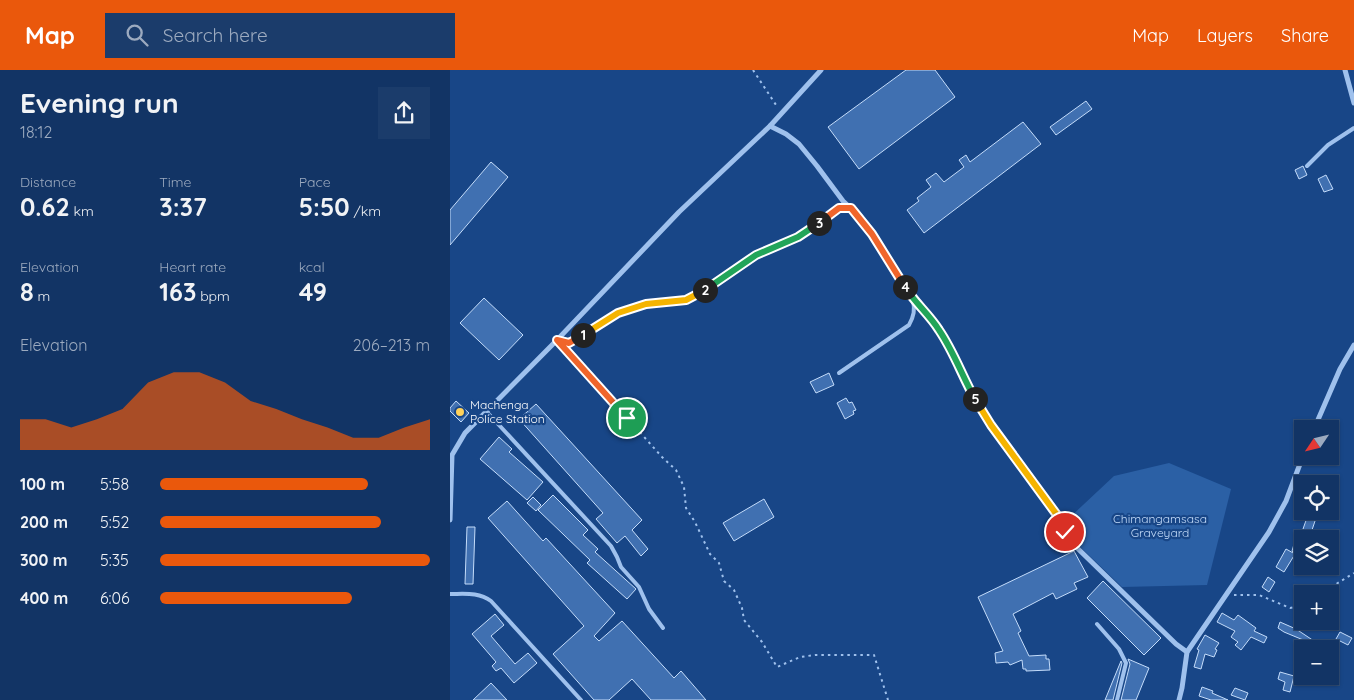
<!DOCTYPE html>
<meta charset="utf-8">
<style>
:root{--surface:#123465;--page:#1b3c6b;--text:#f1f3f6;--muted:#9caabf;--line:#314f79;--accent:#ea580c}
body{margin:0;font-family:Quicksand,sans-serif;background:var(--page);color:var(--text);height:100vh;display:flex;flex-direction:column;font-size:19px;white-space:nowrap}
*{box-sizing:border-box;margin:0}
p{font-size:16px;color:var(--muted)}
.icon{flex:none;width:28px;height:28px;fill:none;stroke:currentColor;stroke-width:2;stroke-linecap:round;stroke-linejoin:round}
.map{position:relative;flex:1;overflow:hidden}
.panel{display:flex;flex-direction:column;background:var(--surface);width:450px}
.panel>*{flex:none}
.needle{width:32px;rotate:235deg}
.buttons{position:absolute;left:844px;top:350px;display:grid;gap:10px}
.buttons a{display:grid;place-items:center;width:45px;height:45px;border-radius:0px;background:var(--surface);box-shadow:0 1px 4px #0004,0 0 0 1px var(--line);font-size:25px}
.pin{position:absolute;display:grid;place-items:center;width:42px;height:42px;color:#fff;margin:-21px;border:2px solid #fff;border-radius:50%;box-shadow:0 1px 5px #0007}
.km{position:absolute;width:25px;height:25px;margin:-12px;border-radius:50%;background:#222;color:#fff;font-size:14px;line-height:25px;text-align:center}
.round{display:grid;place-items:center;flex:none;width:52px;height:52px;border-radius:0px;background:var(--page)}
.summary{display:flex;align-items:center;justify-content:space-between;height:85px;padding:0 20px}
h1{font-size:28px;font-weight:700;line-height:38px}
.figures{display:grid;grid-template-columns:repeat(3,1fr);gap:8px;height:85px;padding:5px 20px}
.figures div{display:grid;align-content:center}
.figures b{font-size:25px;font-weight:700}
.figures small{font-size:14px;font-weight:400}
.figures p{font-size:14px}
.chart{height:140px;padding:10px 20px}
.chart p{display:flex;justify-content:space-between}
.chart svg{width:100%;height:90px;margin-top:5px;fill:var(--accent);opacity:.7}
ul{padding:0 20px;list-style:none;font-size:16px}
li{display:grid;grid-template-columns:80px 60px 1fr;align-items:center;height:38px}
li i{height:12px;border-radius:6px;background:var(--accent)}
header{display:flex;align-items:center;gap:30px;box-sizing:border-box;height:70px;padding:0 25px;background:var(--accent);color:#fff}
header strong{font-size:24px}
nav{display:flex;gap:28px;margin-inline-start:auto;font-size:18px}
.search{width:350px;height:45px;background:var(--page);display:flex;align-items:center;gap:12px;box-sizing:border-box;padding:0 18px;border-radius:0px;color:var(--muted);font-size:19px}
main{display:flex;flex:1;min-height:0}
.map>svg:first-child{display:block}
.green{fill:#2b60a5}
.building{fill:#4070b1;stroke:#c4dcfa}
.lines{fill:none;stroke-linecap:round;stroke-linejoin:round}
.path{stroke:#9fc1ed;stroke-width:2;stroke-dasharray:2.5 4;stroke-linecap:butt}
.lane{stroke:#9fc1ed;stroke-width:4}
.street{stroke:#9fc1ed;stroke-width:5}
.split-1-casing{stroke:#fff;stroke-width:10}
.split-2-casing{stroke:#fff;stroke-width:10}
.split-3-casing{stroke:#fff;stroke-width:10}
.split-4-casing{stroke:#fff;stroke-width:10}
.split-5-casing{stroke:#fff;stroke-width:10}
.split-6-casing{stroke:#fff;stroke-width:10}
.split-1{stroke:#f0652b;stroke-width:6}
.split-2{stroke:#f5b400;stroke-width:6}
.split-3{stroke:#22a559;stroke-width:6}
.split-4{stroke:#f0652b;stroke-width:6}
.split-5{stroke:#22a559;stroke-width:6}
.split-6{stroke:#f5b400;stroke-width:6}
.poi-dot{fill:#ffd25b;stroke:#184687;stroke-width:2}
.labels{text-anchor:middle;stroke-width:4.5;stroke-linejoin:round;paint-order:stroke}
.poi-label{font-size:12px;fill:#fff;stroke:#184687;text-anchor:start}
.park-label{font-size:12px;fill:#c4dcfa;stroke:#184687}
</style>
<header>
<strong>Map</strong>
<div class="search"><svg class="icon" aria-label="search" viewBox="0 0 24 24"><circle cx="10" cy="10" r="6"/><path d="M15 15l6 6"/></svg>Search here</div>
<nav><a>Map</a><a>Layers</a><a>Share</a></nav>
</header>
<main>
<section class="panel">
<div class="summary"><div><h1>Evening run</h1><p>18:12</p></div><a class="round"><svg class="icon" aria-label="share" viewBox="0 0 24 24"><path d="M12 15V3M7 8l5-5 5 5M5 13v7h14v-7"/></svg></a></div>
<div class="figures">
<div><p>Distance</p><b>0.62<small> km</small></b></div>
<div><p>Time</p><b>3:37</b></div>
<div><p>Pace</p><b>5:50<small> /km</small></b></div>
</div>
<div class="figures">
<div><p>Elevation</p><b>8<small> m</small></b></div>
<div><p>Heart rate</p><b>163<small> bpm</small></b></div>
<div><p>kcal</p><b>49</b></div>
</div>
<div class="chart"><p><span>Elevation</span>206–213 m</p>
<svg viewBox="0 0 160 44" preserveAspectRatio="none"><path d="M0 44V29L10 29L20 33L30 29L40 24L50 11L60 6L70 6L80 11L90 20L100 24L110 29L120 33L130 38L140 38L150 33L160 29V44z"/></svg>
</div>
<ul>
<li><b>100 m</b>5:58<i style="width:77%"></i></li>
<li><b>200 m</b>5:52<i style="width:82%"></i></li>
<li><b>300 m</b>5:35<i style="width:100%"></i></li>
<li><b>400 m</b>6:06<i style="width:71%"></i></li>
</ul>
</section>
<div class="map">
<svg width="904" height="630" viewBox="0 0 904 630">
<rect width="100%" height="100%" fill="#184687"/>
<path class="green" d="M719,393L781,419L757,515L672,517L622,469L617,450L664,406Z"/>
<g class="building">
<path d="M456,0H485L505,27L409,99L378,57Z"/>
<path d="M636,31L642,39L606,65L600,57Z"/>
<path d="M573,52L591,74L474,163L457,140L469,131L467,128L481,117L476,110L486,103L494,112L514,97L509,90L516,85L520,92Z"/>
<path d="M41,92L58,107L0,175V140Z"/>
<path d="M853,96L857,105L849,109L845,100Z"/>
<path d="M876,105L883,119L874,122L868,109Z"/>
<path d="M34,228L73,265L49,290L10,253Z"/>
<path d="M379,303L384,315L366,323L360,312Z"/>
<path d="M396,328L399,333L402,332L406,340L403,341L404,344L395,349L387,333Z"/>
<path d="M6,331L19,343L11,352L0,341V338Z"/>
<path d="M86,334L192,450L182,460L198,479L191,486L175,466L167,473L146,449L153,443L69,349Z"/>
<path d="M49,367L62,379L59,382L93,412L77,430L30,389Z"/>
<path d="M103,425L138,460L133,465L148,479L145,482L186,519L177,529L137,493L140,490L88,440Z"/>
<path d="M83,427L91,435L86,441L77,433Z"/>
<path d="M314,429L324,447L284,471L273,453Z"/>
<path d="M57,431L93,471L96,468L165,543L144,566L149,571L172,551L224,608L231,601L256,630H201L182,609L159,630H144L103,584L134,556L38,448Z"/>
<path d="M859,442L867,445L861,463L853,459Z"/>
<path d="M17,457H25L23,514H15Z"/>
<path d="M847,464L852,465V491L845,484L834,502L826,497L836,479L845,484L842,481Z"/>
<path d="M624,481L638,507L624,513L627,519L606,529L603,523L563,544L571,561L568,563L579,586L596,585V589H599L600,600L576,601V599H573L572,590L560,595L558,592L546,593L545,583L553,581L528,527Z"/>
<path d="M818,507L825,512L819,522L812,517Z"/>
<path d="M653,511L711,568L694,585L637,528Z"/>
<path d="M772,543L784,550L788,545L806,558L804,561L817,567L814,573L801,567L791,580L785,575L788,572L781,567L785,561L767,552Z"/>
<path d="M45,544L54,555L41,566L65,594L78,583L87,593L64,613L51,598L46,601L42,596L46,592L22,564Z"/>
<path d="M830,552L846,559L864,571L863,574L834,562L828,558Z"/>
<path d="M890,562L902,568L898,575L886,569Z"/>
<path d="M755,565L769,573L765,579L767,580L764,587L755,584L751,599L744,597L749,580L747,579Z"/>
<path d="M678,589L699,598L686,630H671L680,594Z"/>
<path d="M671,591L672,593L663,630H655Z"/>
<path d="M852,591V610L844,604Z"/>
<path d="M830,602L844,606L840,622L833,620L835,612L828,609Z"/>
<path d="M41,613L57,630H23Z"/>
<path d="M752,617L763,621L762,623L778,630H761L749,626Z"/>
<path d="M785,618L798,623L795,630L781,625Z"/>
</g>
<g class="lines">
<g class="path">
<path d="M303,0L328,38"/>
<path d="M115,272L119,273L168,243L196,234L236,230L254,221L306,185L348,167L389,138H391"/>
<path d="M112,275L212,387L226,400L234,417L236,438L245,452L260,484L269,493L274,511L284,520L292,538L294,550L312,572L327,597L350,587L365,585H424L438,630"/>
<path d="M870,524L904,503"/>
<path d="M784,525H809L840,538L852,536"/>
</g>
<g class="lane">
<path d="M857,96L878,75L904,58"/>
<path d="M389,303L459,255C464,246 465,240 463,230"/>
<path d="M36,341L161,476L167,487L171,497L189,517L199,539L213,558"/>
<path d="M0,524C15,524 29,522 41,531L131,630"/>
<path d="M647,554L669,579L676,593L667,630"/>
</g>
<g class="street">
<path d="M895,0L904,33"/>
<path d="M320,56L336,64L349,74L367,96L393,131L409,146L422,164L463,230L487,257L500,277L517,314L541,355L607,445L620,471L726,574L737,582"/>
<path d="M864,359L890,299L904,275"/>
<path d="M0,450L2,385L15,363L107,270L229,142L320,56L371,0"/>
<path d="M729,630L732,618L737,582L819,462L836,431L853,386"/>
</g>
</g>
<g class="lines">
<defs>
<path id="split-1" d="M133,265L119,273L107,270L177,348"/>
<path id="split-2" d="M133,265L168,243L196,234L236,230L255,220"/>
<path id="split-3" d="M255,220L306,185L348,167L369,153"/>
<path id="split-4" d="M369,153L389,138H401L422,164L455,217"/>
<path id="split-5" d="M455,217C465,233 479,244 489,260C504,282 512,306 525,329"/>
<path id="split-6" d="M525,329L541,355L607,445L615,462"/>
</defs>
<use href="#split-1" class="split-1-casing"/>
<use href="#split-2" class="split-2-casing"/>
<use href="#split-3" class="split-3-casing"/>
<use href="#split-4" class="split-4-casing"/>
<use href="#split-5" class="split-5-casing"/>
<use href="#split-6" class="split-6-casing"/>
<use href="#split-1" class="split-1"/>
<use href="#split-2" class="split-2"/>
<use href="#split-3" class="split-3"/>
<use href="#split-4" class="split-4"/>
<use href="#split-5" class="split-5"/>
<use href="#split-6" class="split-6"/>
</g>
<circle class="poi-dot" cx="10" cy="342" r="5"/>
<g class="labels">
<g class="poi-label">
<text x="20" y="339">Machenga<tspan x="20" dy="14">Police Station</tspan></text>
</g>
<g class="park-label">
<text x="710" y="453">Chimangamsasa<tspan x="710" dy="14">Graveyard</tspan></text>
</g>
</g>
</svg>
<div class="buttons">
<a><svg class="needle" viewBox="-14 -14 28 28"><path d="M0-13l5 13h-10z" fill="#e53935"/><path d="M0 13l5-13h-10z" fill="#9caabf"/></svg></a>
<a><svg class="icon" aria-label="locate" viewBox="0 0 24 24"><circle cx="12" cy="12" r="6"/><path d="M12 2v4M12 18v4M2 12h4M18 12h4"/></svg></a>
<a><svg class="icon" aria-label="layers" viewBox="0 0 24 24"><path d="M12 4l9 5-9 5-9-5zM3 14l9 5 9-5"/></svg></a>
<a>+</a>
<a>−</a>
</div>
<div class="pin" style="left:177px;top:348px;background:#1e9e55"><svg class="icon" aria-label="arrive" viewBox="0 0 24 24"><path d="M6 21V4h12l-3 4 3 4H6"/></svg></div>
<div class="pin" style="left:615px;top:462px;background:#d93025"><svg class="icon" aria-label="check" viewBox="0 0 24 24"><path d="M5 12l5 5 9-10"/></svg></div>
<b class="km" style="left:133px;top:265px">1</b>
<b class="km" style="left:255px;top:220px">2</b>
<b class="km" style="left:369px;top:153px">3</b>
<b class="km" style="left:455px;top:217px">4</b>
<b class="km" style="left:525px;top:329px">5</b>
</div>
</main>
